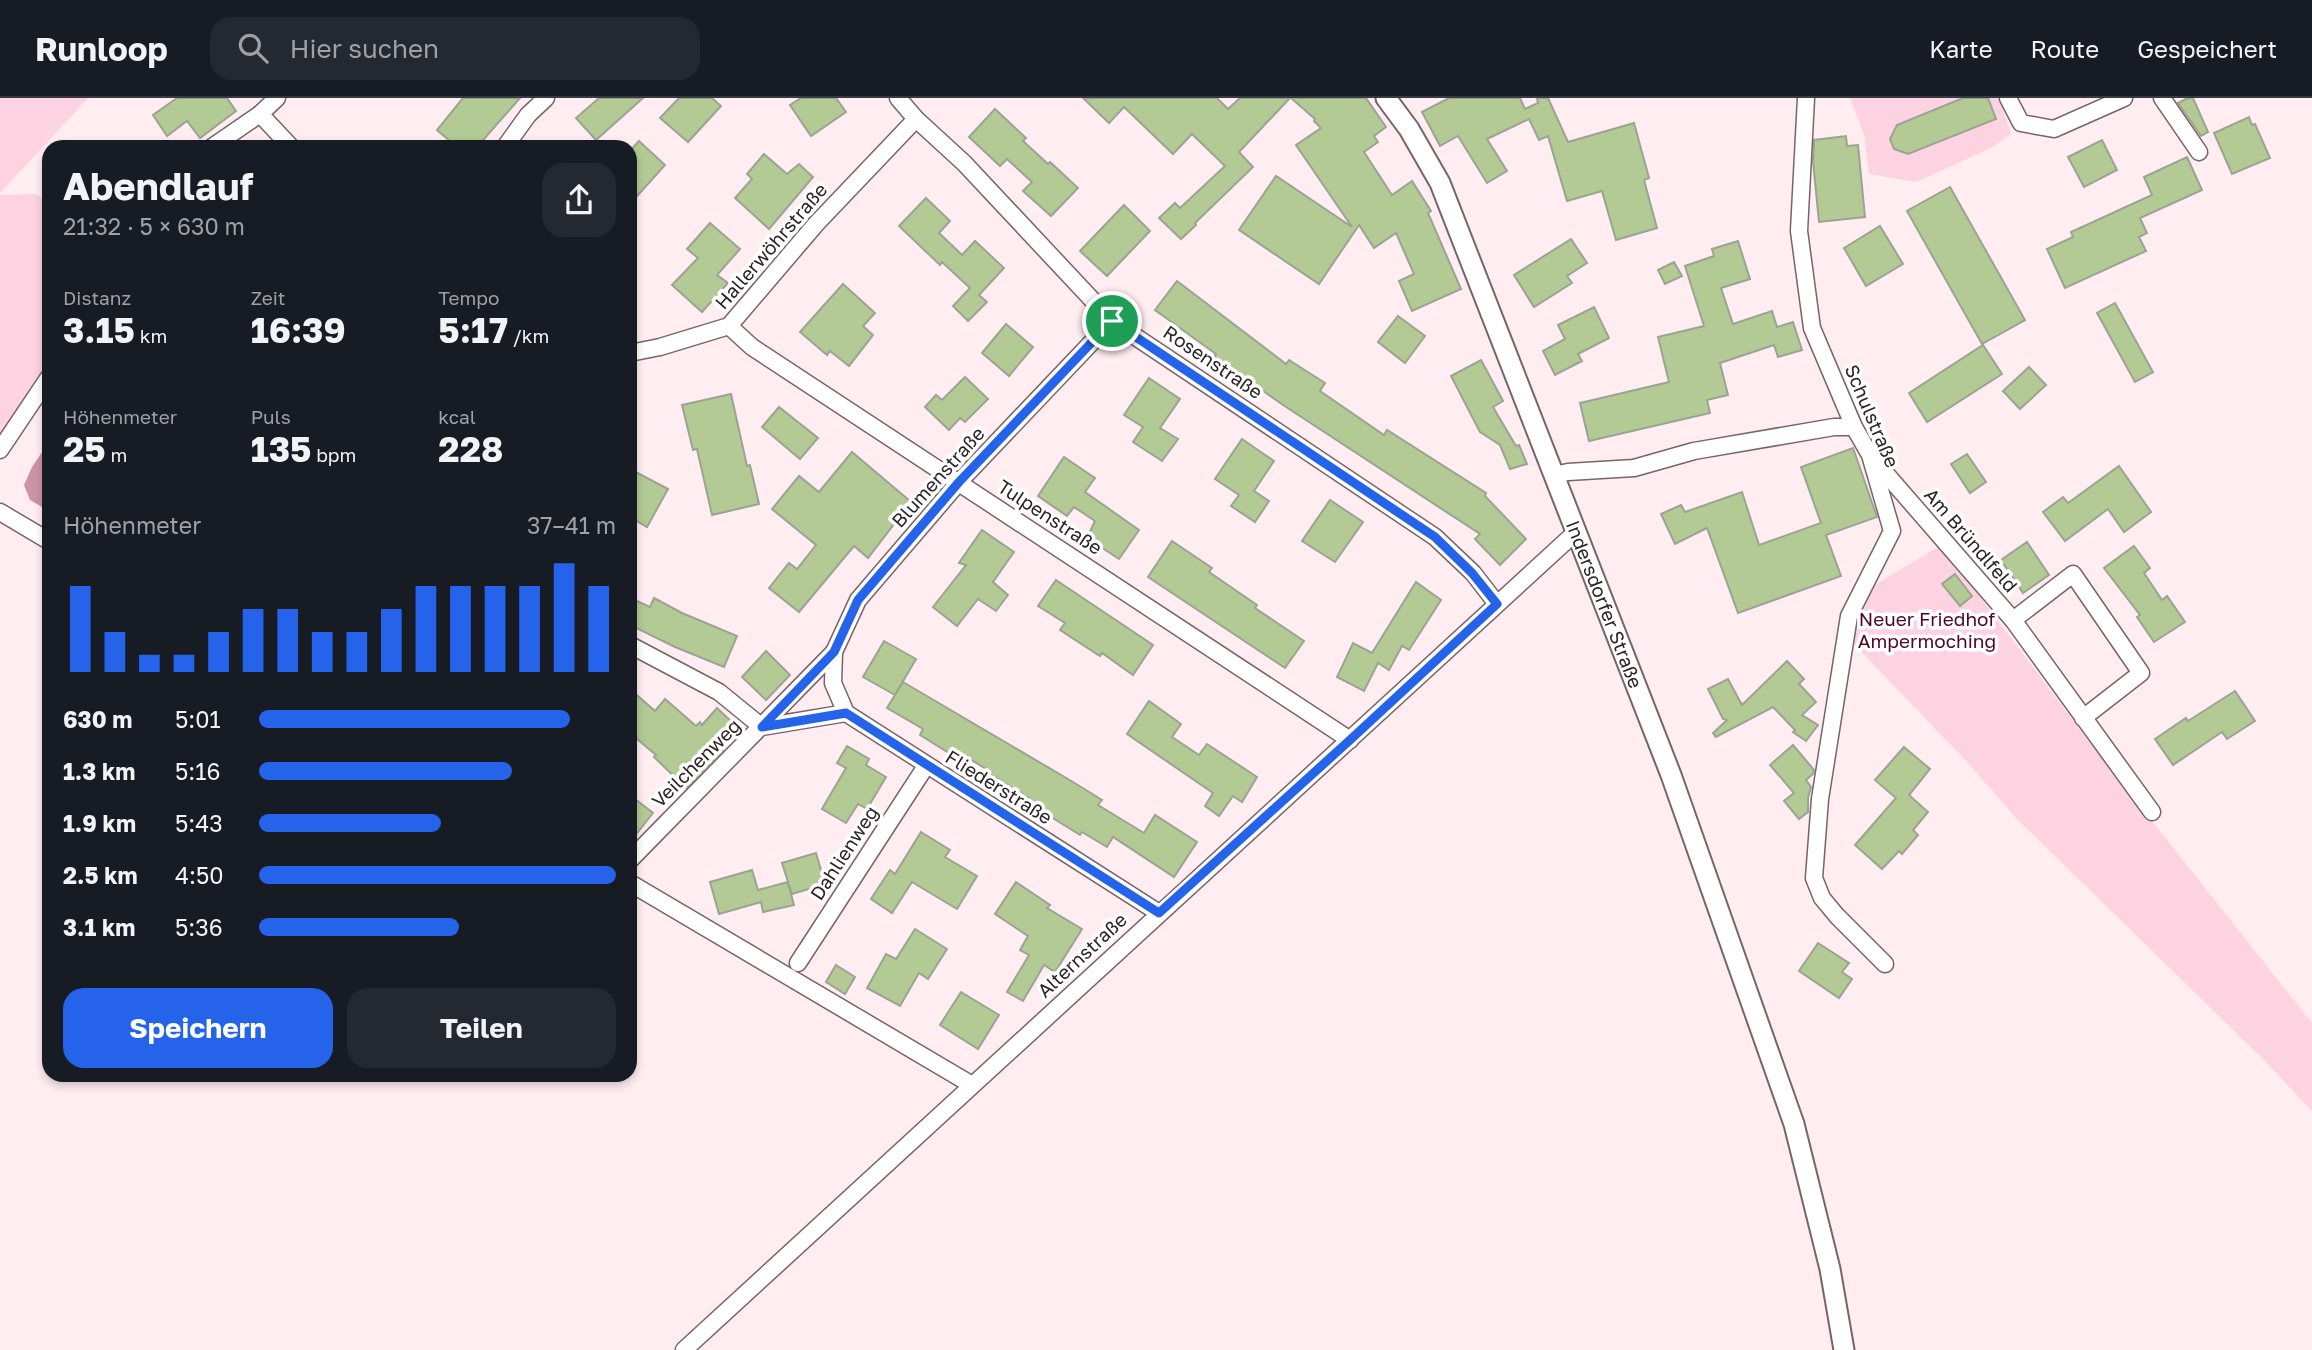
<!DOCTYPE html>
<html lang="de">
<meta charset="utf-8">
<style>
:root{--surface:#171b24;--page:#242831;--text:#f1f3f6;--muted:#9ea1a6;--line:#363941;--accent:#2563eb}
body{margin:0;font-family:"Golos Text",sans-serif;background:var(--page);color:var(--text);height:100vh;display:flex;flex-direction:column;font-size:26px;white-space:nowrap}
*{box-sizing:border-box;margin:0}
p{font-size:23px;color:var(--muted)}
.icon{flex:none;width:38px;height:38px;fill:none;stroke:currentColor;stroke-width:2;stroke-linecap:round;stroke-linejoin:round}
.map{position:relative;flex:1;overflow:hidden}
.details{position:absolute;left:42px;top:42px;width:595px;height:942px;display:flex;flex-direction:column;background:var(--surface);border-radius:21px;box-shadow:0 4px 10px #0003}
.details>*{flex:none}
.pin{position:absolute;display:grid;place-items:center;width:60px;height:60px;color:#fff;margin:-30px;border:4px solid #fff;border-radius:50%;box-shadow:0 2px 7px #0007}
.round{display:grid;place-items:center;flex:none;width:74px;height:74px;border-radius:21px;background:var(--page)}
.headline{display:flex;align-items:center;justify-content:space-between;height:119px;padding:0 21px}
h1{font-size:38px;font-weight:700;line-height:52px}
.stats{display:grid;grid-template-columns:repeat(3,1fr);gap:10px;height:119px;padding:7px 21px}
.stats div{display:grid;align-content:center}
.stats b{font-size:35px;font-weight:700}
.stats small{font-size:19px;font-weight:400}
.stats p{font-size:19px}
.chart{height:196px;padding:14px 21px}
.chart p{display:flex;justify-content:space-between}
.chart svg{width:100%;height:126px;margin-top:7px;stroke:var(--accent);stroke-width:6}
.primary-button{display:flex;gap:14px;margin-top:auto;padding:14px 21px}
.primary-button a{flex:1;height:80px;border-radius:21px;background:var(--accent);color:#fff;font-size:28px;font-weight:700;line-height:80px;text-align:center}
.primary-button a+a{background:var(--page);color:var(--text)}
ul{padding:0 21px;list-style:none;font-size:23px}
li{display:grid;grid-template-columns:112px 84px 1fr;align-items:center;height:52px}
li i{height:18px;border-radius:9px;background:var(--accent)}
header{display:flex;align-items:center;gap:42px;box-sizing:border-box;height:98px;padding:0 35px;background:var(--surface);border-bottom:2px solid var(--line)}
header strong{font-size:33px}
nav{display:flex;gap:38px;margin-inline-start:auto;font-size:24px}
.search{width:490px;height:63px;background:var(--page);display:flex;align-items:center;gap:18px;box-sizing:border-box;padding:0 24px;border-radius:21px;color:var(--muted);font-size:26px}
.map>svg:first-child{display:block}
.green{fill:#fed3e1}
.water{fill:#cf93a8}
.building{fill:#b3ca94;stroke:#9ba392;stroke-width:2}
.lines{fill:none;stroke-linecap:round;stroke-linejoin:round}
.minor-casing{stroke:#77646a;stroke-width:19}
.tertiary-casing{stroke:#77646a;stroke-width:23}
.minor{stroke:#fff;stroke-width:16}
.tertiary{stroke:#fff;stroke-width:19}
.route-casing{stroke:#fff;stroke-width:14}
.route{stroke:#2563eb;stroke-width:9}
.labels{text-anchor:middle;stroke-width:7;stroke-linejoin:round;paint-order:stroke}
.street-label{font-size:19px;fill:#2b2325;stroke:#fff}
.park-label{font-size:19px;fill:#4d052a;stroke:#fff}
</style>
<header>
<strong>Runloop</strong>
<div class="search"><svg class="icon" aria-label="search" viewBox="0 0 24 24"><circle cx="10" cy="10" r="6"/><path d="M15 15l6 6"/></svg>Hier suchen</div>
<nav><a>Karte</a><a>Route</a><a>Gespeichert</a></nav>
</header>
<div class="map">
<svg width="2312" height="1252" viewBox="0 0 2312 1252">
<rect width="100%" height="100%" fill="#ffedf2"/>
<g class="green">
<path d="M0,0H88L0,95Z"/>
<path d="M1850,0H1999L2011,36L1991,50L1916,84L1869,76L1864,37Z"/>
<path d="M36,96L49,104V272L0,347V97Z"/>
<path d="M1941,447L2091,646L2312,925V1013L2263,961L2016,720L1967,664L1851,543L1870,490Z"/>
</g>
<path class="water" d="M49,344V413L30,402L24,387L32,369Z"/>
<g class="building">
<path d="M177,0H227L236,13L200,40L187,23L167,38L153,17Z"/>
<path d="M463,0H520L477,49H457L437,32Z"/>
<path d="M599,0H643L596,42L576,20Z"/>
<path d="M679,0H712L721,8L688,44L660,20Z"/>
<path d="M801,0H836L846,14L811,38L790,7Z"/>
<path d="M1083,0H1217L1228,11L1240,0H1290L1239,54L1253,69L1195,125L1196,127L1181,141L1159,120L1175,105L1180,110L1225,68L1192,36L1173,56L1124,9L1109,25Z"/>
<path d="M1291,0H1366L1386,29L1374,38L1378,44L1364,54L1392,97L1412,83L1431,113L1428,115L1461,191L1412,213L1399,183L1414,176L1396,135L1374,150L1359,127L1319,186L1239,132L1276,78L1352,129L1296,47L1321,30L1314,23L1315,21Z"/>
<path d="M1449,0H1520L1525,11L1538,5L1537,0H1548L1568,44L1634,25L1649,80L1644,82L1657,130L1616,142L1602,93L1567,103L1548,38L1539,42L1529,21L1487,41L1507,73L1487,85L1458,38L1440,48L1422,14Z"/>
<path d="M1963,0H1988L1996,21L1908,56L1894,51L1890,41L1897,27Z"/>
<path d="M2188,0H2193L2208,34L2201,38L2178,5Z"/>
<path d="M995,11L1026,40L1023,43L1048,66L1050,64L1078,90L1051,118L1023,93L1032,84L1007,61L1000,68L969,39Z"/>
<path d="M2249,19L2252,27L2255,26L2270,60L2232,76L2214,35Z"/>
<path d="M1846,38L1847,48L1858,47L1865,119L1819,124L1813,63L1814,42Z"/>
<path d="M2102,42L2117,72L2084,89L2068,59Z"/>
<path d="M639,43L665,67L630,106V53Z"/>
<path d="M764,56L787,76L799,66L813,79L769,131L735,100L752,81L747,76Z"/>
<path d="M2187,59L2202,92L2140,120L2147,135L2139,139L2146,153L2065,190L2047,151L2073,139L2071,134L2152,97L2144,79Z"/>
<path d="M1950,89L2025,222L1982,246L1907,113Z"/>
<path d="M926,100L950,123L939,135L962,157L975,143L1004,170L979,197L987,204L968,223L953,208L970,190L942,164L940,167L899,128Z"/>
<path d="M1124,107L1150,133L1107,178L1080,153Z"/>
<path d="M710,125L740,151L717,177L728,185L702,214L672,187L698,160L687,151Z"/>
<path d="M1880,128L1903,166L1866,188L1844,150Z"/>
<path d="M1571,141L1587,165L1567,178L1572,185L1534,209L1514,177Z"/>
<path d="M1738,143L1750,181L1721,190L1733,226L1772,213L1777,229L1793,224L1802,252L1778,259L1774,247L1720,265L1728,297L1707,302L1710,315L1589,343L1580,305L1669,284L1658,239L1704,228L1685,168L1714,158L1712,151Z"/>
<path d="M1674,164L1682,178L1665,186L1658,172Z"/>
<path d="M1177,183L1286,266L1289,262L1325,285L1320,293L1384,337L1387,332L1486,395L1485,398L1526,441L1500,467L1475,441L1480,436L1283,307L1214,258L1216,256L1155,212Z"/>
<path d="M843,186L875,215L863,228L873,237L849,268L830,253L827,257L800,234Z"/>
<path d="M2115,205L2153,274L2135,284L2097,215Z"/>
<path d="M1594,209L1609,240L1578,256L1582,263L1555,277L1543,253L1565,241L1558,227Z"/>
<path d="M1398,218L1425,238L1405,265L1378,244Z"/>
<path d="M1006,226L1033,249L1009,278L982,255Z"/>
<path d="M1983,247L2002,276L1927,324L1909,295Z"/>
<path d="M1481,262L1503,303L1493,309L1516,348L1519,347L1527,366L1510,371L1500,347L1480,334L1451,278Z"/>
<path d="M2029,269L2046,287L2020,311L2003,293Z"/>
<path d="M965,279L988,301L965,324L960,320L949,332L925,309L936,297L942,302Z"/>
<path d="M1149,280L1180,301L1160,330L1178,341L1162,363L1133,344L1143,329L1124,317Z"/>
<path d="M731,296L747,368L750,367L759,406L712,417L697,351L693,352L682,307Z"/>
<path d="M779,309L818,340L800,361L762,329Z"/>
<path d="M1242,341L1274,363L1254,393L1269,403L1255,424L1231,408L1239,397L1215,381Z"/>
<path d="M1853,350L1877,419L1826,437L1841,478L1738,515L1707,430L1675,446L1661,416L1681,407L1685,414L1742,394L1759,447L1821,425L1801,369Z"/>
<path d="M852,354L911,404L868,460L854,448L799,514L769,490L789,465L797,471L816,447L772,411L799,378L819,394Z"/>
<path d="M1967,356L1986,384L1970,395L1951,366Z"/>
<path d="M1064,359L1095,380L1085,394L1139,432L1119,461L1087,440L1095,423L1074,409L1067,418L1038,398Z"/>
<path d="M2119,368L2151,414L2124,434L2108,411L2065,443L2043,414L2063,399L2068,405Z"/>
<path d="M630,371L668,391L647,429L630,419Z"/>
<path d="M1330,402L1363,424L1335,464L1302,443Z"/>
<path d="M982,432L1014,454L993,484L1008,497L996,513L978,501L957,528L933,509L966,467L959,465Z"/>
<path d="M1172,443L1212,470L1209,474L1257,507L1255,510L1304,543L1285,570L1148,479Z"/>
<path d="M2027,444L2049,477L2023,495L2001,462Z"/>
<path d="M2134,448L2150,470L2144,475L2162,502L2167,498L2185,524L2154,544L2137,519L2140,517L2104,470Z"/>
<path d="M1955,476L1972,498L1960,508L1942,486Z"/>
<path d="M1056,482L1153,547L1133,577L1102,555L1100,558L1060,532L1065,525L1038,508Z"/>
<path d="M1416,484L1441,502L1409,552L1402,548L1389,572L1378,565L1364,593L1337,579L1353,545L1372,555Z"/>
<path d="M630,500L650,509L654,500L682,515L737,538L724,569L675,549L630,527Z"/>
<path d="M884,543L916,561L895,597L863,579Z"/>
<path d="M766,553L790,577L766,602L742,579Z"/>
<path d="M1787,563L1804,581L1799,586L1816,604L1802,617L1818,627L1806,643L1793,634L1795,632L1773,609L1716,639L1713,635L1727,622L1723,621L1708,591L1728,581L1742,607Z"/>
<path d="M903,584L1073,684L1102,702L1098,707L1144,735L1155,717L1197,744L1174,779L1113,739L1107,749L1082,734L1080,737L1051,719L1050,722L1028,708L1032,702L990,676L991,674L952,650L949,655L920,637L923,631L887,610Z"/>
<path d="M630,591L655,613L665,601L696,628L700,624L702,627L717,610L736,628L721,644L726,649L686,690L654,659L656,657L630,635Z"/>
<path d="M2235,593L2255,623L2227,641L2222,634L2173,667L2155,641L2186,620L2188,623Z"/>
<path d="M1149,603L1181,626L1172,639L1199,657L1207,646L1257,679L1242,704L1233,698L1219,718L1205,708L1213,695L1127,636Z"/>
<path d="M1793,647L1814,672L1813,676L1806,682L1811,689L1808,700V714L1799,721L1784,703L1794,695L1770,667Z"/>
<path d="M847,648L869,661L866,667L886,679L867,711L858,706L846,725L822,711L846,670L837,665Z"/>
<path d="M1904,649L1930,671L1909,697L1928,714L1913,732L1918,737L1902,756L1899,753L1882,771L1855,747L1896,700L1875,682Z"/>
<path d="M630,697L653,715L630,744Z"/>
<path d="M921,734L950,752L945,759L977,778L957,811L912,784L892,815L871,801L890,772L895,776Z"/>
<path d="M816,755L825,786L792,796L788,785L794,807L763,814L761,804L719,816L710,784L752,772L758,792L788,784L782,765Z"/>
<path d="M1016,784L1050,807L1047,810L1082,831L1055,874L1044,867L1023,903L1007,894L1029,857L1020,852L1028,838L995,816Z"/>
<path d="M915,831L947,851L928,881L919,875L900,908L867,890L886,856L896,861Z"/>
<path d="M1818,845L1849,865L1842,874L1852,881L1839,900L1799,873Z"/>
<path d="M836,867L855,879L845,896L826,884Z"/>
<path d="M961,894L999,917L978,951L940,927Z"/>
</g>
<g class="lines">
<defs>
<g id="minor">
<path d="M898,0L916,21L964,65L1112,223L1435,439L1473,475L1497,506"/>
<path d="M1806,0L1799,133L1812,230L1854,329L1870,357L1892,433L1849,518L1820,701L1814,780L1822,800L1837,818L1885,866"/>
<path d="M2008,0L2021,25L2054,31L2124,0"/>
<path d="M2162,0L2199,54"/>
<path d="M260,16L291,49"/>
<path d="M212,49L260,16L277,0"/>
<path d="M505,49L528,17L546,0"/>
<path d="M1112,223L959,384L858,502L834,554L833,585L846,615L1159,815"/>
<path d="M729,228L752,249L1350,642"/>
<path d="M630,255L660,249L729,228L816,126L916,21"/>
<path d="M0,352L49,279"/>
<path d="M1874,362L2013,522L2152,714"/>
<path d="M1554,377L1568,374L1634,370L1694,353L1834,329H1854"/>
<path d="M0,414L49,443"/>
<path d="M2013,522L2073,476L2141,575L2083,620"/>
<path d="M630,547L719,594L762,629L846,615"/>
<path d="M630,762L834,554"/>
<path d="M630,785L972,987"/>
<path d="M798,865L926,668"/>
<path d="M684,1252L1576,434"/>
</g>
<g id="tertiary">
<path id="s1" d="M1386,0L1409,31L1440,85L1671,677L1794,1026L1830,1171L1844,1252"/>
</g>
</defs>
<use href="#minor" class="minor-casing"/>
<use href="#tertiary" class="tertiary-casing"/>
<use href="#minor" class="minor"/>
<use href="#tertiary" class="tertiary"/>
</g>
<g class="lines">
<defs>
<path id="route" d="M1112,223L1435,439L1472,475L1497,506L1350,642L1159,815L846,615L762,629L834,554L858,502L959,384Z"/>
</defs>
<use href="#route" class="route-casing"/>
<use href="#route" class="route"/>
</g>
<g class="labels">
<g class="street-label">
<text transform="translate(771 148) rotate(-49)" y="7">Hallerwöhrstraße</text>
<text transform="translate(1213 264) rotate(34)" y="7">Rosenstraße</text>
<text transform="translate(1872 318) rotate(67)" y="7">Schulstraße</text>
<text transform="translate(938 379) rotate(-48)" y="7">Blumenstraße</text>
<text transform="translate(1050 419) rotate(33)" y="7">Tulpenstraße</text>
<text transform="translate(1971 442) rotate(49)" y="7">Am Bründlfeld</text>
<text dy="7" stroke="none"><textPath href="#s1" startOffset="553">Indersdorfer Straße</textPath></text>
<text transform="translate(696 665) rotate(-45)" y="7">Veilchenweg</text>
<text transform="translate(999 689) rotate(32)" y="7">Fliederstraße</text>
<text transform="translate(844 755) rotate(-57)" y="7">Dahlienweg</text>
<text transform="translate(1082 857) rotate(-43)" y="7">Alternstraße</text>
</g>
<g class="park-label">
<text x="1927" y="528">Neuer Friedhof<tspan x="1927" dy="22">Ampermoching</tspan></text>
</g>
</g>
</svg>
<div class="pin" style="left:1112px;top:223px;background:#1e9e55"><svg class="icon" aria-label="arrive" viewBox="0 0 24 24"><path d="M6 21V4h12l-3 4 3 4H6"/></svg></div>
<section class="details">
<div class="headline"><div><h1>Abendlauf</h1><p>21:32 · 5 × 630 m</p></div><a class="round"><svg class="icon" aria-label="share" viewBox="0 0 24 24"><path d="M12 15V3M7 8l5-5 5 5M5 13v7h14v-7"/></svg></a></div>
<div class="stats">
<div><p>Distanz</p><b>3.15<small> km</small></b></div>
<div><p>Zeit</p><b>16:39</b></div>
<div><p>Tempo</p><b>5:17<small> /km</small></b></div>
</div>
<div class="stats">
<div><p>Höhenmeter</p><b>25<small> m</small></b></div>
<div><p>Puls</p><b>135<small> bpm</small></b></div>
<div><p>kcal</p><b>228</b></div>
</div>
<div class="chart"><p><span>Höhenmeter</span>37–41 m</p>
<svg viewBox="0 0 160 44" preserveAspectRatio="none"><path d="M5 44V14M15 44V30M25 44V38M35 44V38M45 44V30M55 44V22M65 44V22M75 44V30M85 44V30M95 44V22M105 44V14M115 44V14M125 44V14M135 44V14M145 44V6M155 44V14"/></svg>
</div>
<ul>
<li><b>630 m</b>5:01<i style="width:87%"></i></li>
<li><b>1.3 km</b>5:16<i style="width:71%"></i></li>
<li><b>1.9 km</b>5:43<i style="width:51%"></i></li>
<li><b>2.5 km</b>4:50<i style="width:100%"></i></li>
<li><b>3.1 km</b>5:36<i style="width:56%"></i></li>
</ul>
<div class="primary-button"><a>Speichern</a><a>Teilen</a></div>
</section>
</div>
